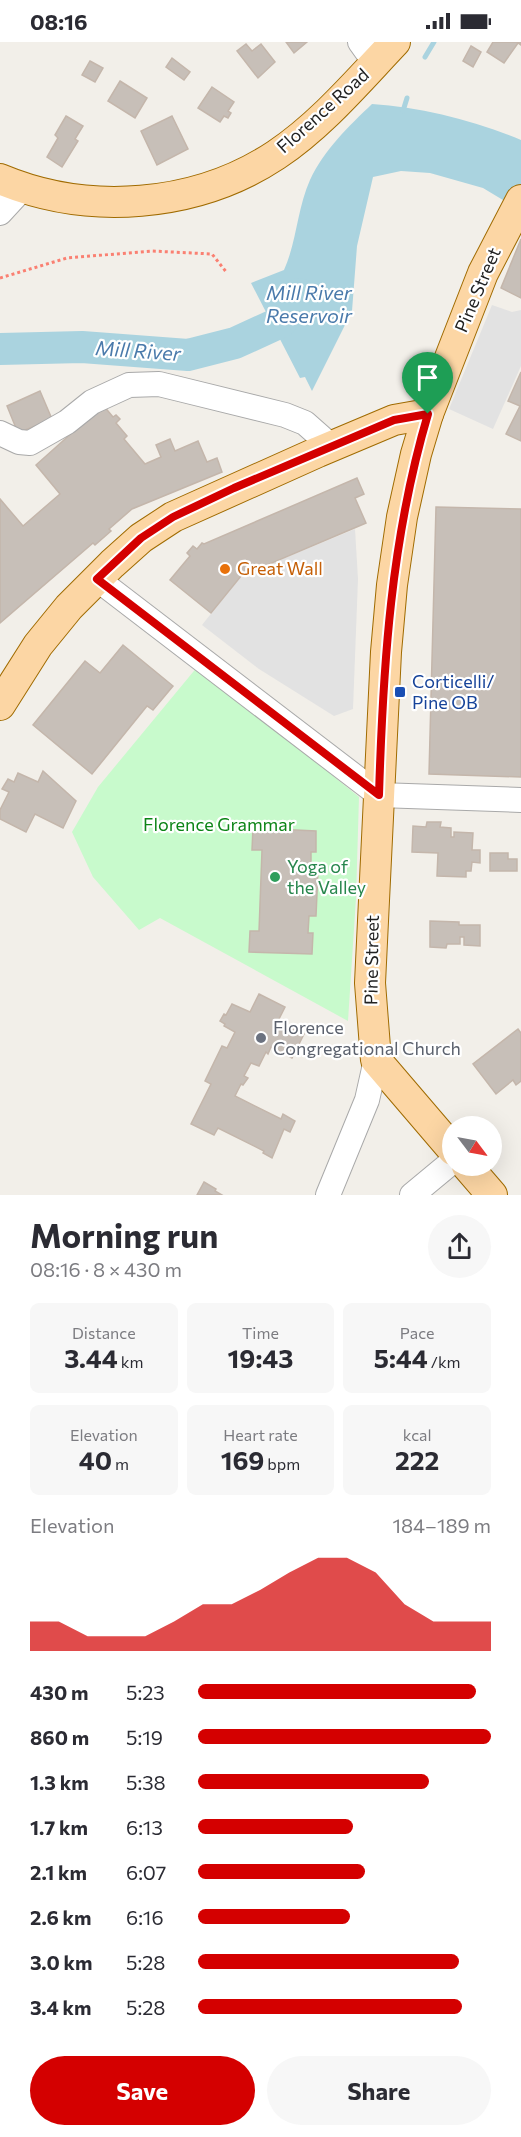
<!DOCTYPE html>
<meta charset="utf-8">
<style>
:root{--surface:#fff;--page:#f7f7f7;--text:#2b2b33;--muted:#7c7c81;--accent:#d40000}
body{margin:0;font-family:Commissioner,sans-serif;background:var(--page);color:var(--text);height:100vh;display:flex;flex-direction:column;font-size:22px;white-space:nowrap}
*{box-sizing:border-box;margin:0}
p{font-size:20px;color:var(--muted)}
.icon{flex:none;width:33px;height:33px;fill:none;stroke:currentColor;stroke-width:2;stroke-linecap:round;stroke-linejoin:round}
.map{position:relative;height:1153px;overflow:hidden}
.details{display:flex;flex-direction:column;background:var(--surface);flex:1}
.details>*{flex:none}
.needle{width:39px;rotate:122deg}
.tools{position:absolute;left:442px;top:1074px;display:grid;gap:12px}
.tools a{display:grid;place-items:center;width:60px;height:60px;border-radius:50%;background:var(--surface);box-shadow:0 6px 24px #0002;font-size:30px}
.pin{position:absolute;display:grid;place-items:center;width:51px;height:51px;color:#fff;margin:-62px -26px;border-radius:50% 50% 50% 0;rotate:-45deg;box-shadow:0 0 6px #0007}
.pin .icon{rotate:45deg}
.round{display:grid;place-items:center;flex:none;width:63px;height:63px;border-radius:32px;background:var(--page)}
.headline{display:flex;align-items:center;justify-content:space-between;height:102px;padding:0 30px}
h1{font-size:33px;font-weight:700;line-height:45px}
.figures{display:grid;grid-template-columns:repeat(3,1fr);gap:9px;height:102px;padding:6px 30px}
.figures div{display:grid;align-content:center;border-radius:9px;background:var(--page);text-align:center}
.figures b{font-size:26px;font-weight:700}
.figures small{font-size:16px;font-weight:400}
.figures p{font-size:16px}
.chart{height:168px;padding:12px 30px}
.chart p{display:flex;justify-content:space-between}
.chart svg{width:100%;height:108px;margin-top:6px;fill:var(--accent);opacity:.7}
.button{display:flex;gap:12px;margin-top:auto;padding:12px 30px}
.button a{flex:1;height:69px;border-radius:36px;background:var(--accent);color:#fff;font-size:24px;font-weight:700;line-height:69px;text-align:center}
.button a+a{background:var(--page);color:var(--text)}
ul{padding:0 30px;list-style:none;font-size:20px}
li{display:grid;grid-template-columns:96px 72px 1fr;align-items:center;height:45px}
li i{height:15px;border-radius:8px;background:var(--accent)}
.status{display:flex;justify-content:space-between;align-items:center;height:42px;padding:0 30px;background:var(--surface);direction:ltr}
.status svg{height:16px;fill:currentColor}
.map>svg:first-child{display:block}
.park{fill:#c8facc}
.parking{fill:#e2e2e2}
.water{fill:#aad3df}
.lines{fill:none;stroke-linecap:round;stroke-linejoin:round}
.stream{stroke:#aad3df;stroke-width:5}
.river{stroke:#aad3df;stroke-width:32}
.building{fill:#c7bfb8;stroke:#c4b6ab;stroke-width:1.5}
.minor-casing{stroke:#a9a9a9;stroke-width:26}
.major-casing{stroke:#a06b00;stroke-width:32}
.path{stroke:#fa8072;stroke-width:3;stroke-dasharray:3 3;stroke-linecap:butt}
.minor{stroke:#fff;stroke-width:24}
.major{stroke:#fcd6a4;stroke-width:30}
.route-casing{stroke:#fff;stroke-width:12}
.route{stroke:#d40000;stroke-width:8}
.food-dot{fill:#e8710a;stroke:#fff;stroke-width:2}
.transit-dot{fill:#1a4fb4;stroke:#fff;stroke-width:2}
.leisure-dot{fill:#2e9e5b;stroke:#fff;stroke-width:2}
.worship-dot{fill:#6b7280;stroke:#fff;stroke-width:2}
.labels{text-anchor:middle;stroke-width:4.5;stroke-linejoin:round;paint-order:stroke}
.street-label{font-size:18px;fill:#222;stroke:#fff}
.food-label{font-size:18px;fill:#c56008;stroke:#fff;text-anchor:start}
.transit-label{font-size:18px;fill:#164399;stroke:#fff;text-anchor:start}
.park-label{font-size:18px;fill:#0c8416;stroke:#fff}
.leisure-label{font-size:18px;fill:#27864d;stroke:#fff;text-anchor:start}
.worship-label{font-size:18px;fill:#5b616d;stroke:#fff;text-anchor:start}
.water-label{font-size:20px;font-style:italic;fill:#4a7aab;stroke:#fff}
</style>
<div class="status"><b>08:16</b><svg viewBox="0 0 49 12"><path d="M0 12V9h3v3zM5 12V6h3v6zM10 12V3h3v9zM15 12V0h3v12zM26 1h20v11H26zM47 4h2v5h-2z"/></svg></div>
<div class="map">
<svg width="521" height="1153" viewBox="0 0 521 1153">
<rect width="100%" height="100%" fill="#f2efe9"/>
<path class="park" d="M198,624L359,755L356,856L348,979L160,876L139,888L93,835L72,790L98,745Z"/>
<g class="parking">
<path d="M492,263L512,270L521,268V324L493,387L449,367Z"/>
<path d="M355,487L358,537L353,667L334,674L259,627L202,583L241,534Z"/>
</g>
<path class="water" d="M372,62C421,65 476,79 521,98V169L483,146L430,131L401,129L373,135L357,204L352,269L312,349L305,335L300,336L251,241L284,228C297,199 297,167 310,138C324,108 349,84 372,62Z"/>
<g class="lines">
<g class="stream">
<path d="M425,15L434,0"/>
<path d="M403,69L407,56"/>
</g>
<path class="river" d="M0,307L82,305L188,313L235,301L281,280L299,252"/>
</g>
<g class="building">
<path d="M286,0H307L294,11Z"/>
<path d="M493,0H521V3L518,1L504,21L487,10Z"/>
<path d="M246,2L252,9L261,2L275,20L258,36L237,9Z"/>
<path d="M471,4L481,10L473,25L463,19Z"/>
<path d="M172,16L190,30L184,38L166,25Z"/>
<path d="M90,19L103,26L95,40L82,33Z"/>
<path d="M120,39L147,56L135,76L108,59Z"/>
<path d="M212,45L234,60L228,69L231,71L228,76L224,74L220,80L198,66Z"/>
<path d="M66,74L83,84L75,97L78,99L62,125L47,115L58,96L55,93Z"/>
<path d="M172,74L188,107L157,123L141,89Z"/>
<path d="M521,197V256L501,246Z"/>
<path d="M521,330V399L506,392L520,364L508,359Z"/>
<path d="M40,349L52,377L18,391L7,364Z"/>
<path d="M103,363L113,375L116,373L120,377L116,381L127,394L124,397L145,422L161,415L156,403L170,397L175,409L198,399L207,420L217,416L222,430L132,467L109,487L111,489L95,503L93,501L0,581V457L23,484L60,452L36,423Z"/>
<path d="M357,436L364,452L355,456L366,481L241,534L211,571L170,538L190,514L187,511L193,504L197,507L202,501L204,502Z"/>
<path d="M436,465L521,467V735L429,732Z"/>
<path d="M123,603L173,644L153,668L147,664L92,732L33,683L85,619L100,631Z"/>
<path d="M43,729L76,759L63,786L35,772L26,790L0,777V768L9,750L2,747L8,737L14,740L18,731L38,740Z"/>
<path d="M427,780H441L440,785L451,786V795H454V790L473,791L472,808H480V821L472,820L471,829H466V835L437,834L438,811L412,810L413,784L426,785Z"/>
<path d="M253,786L316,789V810H311V829H318L316,874H309L308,891H313L312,912L249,910L250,889H259L262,808H252Z"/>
<path d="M490,811H508V817H517V829H490Z"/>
<path d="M430,879L459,880V883H480V904L464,903V895H460V902H447L446,906L430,905Z"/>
<path d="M259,952L285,965L278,979L304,992L292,1016L271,1005L268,1012L266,1010L259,1024L251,1021L244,1034L248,1036L243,1043L241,1042L235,1054L281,1077L283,1072L295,1079L290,1090L284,1087L272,1116L263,1111L264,1109L218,1086L214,1093L191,1082L211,1042L205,1039L222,1004L227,1006L235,990L224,984L225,982L220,979L224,972L226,973L232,962L250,970Z"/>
<path d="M518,987L521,991V1039L516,1043L513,1038L496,1052L473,1022Z"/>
<path d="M204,1140L216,1147L215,1149L222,1153H197Z"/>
</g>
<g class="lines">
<defs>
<g id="minor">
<path d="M360,0L375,21"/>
<path d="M0,171L23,146"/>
<path d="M0,391L19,400L30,401L67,380L92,360L129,343L159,342L285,373L305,381L331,404"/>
<path d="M97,537L379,753L521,758"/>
<path d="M328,1153L367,1058L376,1018"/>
<path d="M412,1153L453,1119"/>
</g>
<g id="major">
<path d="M0,137C88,174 196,166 276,113C321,83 358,39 395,0"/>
<path d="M0,663L38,603L69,565L112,522L141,496L173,475L318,410L394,378L428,372"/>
<path d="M453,1108L376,1018L370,941L386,610L392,543L402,475L416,412L428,372L483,231L521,158"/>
<path d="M467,1124L492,1153"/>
</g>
</defs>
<use href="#minor" class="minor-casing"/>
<use href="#major" class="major-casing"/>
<path class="path" d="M0,236L67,216L152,209L212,212L227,231"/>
<use href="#minor" class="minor"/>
<use href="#major" class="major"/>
</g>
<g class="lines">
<defs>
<path id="route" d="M428,372C391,497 383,623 379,753L97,537L141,496L173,475L234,446L394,378Z"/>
</defs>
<use href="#route" class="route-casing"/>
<use href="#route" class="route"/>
</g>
<circle class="food-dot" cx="225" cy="527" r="6"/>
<rect class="transit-dot" x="394" y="644" width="12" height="12" rx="3"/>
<circle class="leisure-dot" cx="275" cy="835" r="6"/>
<circle class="worship-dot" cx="261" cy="996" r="6"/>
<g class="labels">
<g class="street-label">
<text transform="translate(323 69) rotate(-42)" y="6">Florence Road</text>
<text transform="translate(478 248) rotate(-67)" y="6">Pine Street</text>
<text transform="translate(372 918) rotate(-89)" y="6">Pine Street</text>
</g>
<g class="food-label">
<text x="237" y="533">Great Wall</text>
</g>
<g class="transit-label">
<text x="412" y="646">Corticelli/<tspan x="412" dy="21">Pine OB</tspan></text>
</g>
<g class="park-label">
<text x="219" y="789">Florence Grammar</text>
</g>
<g class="leisure-label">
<text x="287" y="831">Yoga of<tspan x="287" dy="21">the Valley</tspan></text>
</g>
<g class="worship-label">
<text x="273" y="992">Florence<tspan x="273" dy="21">Congregational Church</tspan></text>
</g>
<g class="water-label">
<text x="309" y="258">Mill River<tspan x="309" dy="23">Reservoir</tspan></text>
<text transform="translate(138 309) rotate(4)" y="7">Mill River</text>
</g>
</g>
</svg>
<div class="tools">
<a><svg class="needle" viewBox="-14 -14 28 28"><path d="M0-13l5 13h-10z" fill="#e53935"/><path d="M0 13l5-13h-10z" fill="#7c7c81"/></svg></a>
</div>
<div class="pin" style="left:428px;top:372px;background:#1e9e55"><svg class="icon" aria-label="arrive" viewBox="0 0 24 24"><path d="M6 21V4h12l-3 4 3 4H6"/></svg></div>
</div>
<section class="details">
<div class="headline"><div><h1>Morning run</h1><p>08:16 · 8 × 430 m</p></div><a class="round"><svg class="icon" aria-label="share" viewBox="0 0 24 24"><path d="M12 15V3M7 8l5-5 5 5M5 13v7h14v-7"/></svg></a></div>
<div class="figures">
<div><p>Distance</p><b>3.44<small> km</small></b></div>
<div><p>Time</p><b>19:43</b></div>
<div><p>Pace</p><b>5:44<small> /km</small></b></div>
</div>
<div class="figures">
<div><p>Elevation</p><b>40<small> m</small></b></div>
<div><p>Heart rate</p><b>169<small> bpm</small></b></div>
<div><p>kcal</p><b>222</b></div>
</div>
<div class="chart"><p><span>Elevation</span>184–189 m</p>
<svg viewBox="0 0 160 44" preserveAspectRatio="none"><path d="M0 44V32L10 32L20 38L30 38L40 38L50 32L60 25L70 25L80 19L90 12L100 6L110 6L120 12L130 25L140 32L150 32L160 32V44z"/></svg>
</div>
<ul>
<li><b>430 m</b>5:23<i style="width:95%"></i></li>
<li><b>860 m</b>5:19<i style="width:100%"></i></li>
<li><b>1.3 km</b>5:38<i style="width:79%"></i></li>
<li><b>1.7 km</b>6:13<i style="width:53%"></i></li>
<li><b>2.1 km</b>6:07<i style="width:57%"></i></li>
<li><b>2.6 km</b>6:16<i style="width:52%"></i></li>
<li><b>3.0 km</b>5:28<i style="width:89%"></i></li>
<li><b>3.4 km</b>5:28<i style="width:90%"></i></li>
</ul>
<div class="button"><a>Save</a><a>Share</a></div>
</section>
